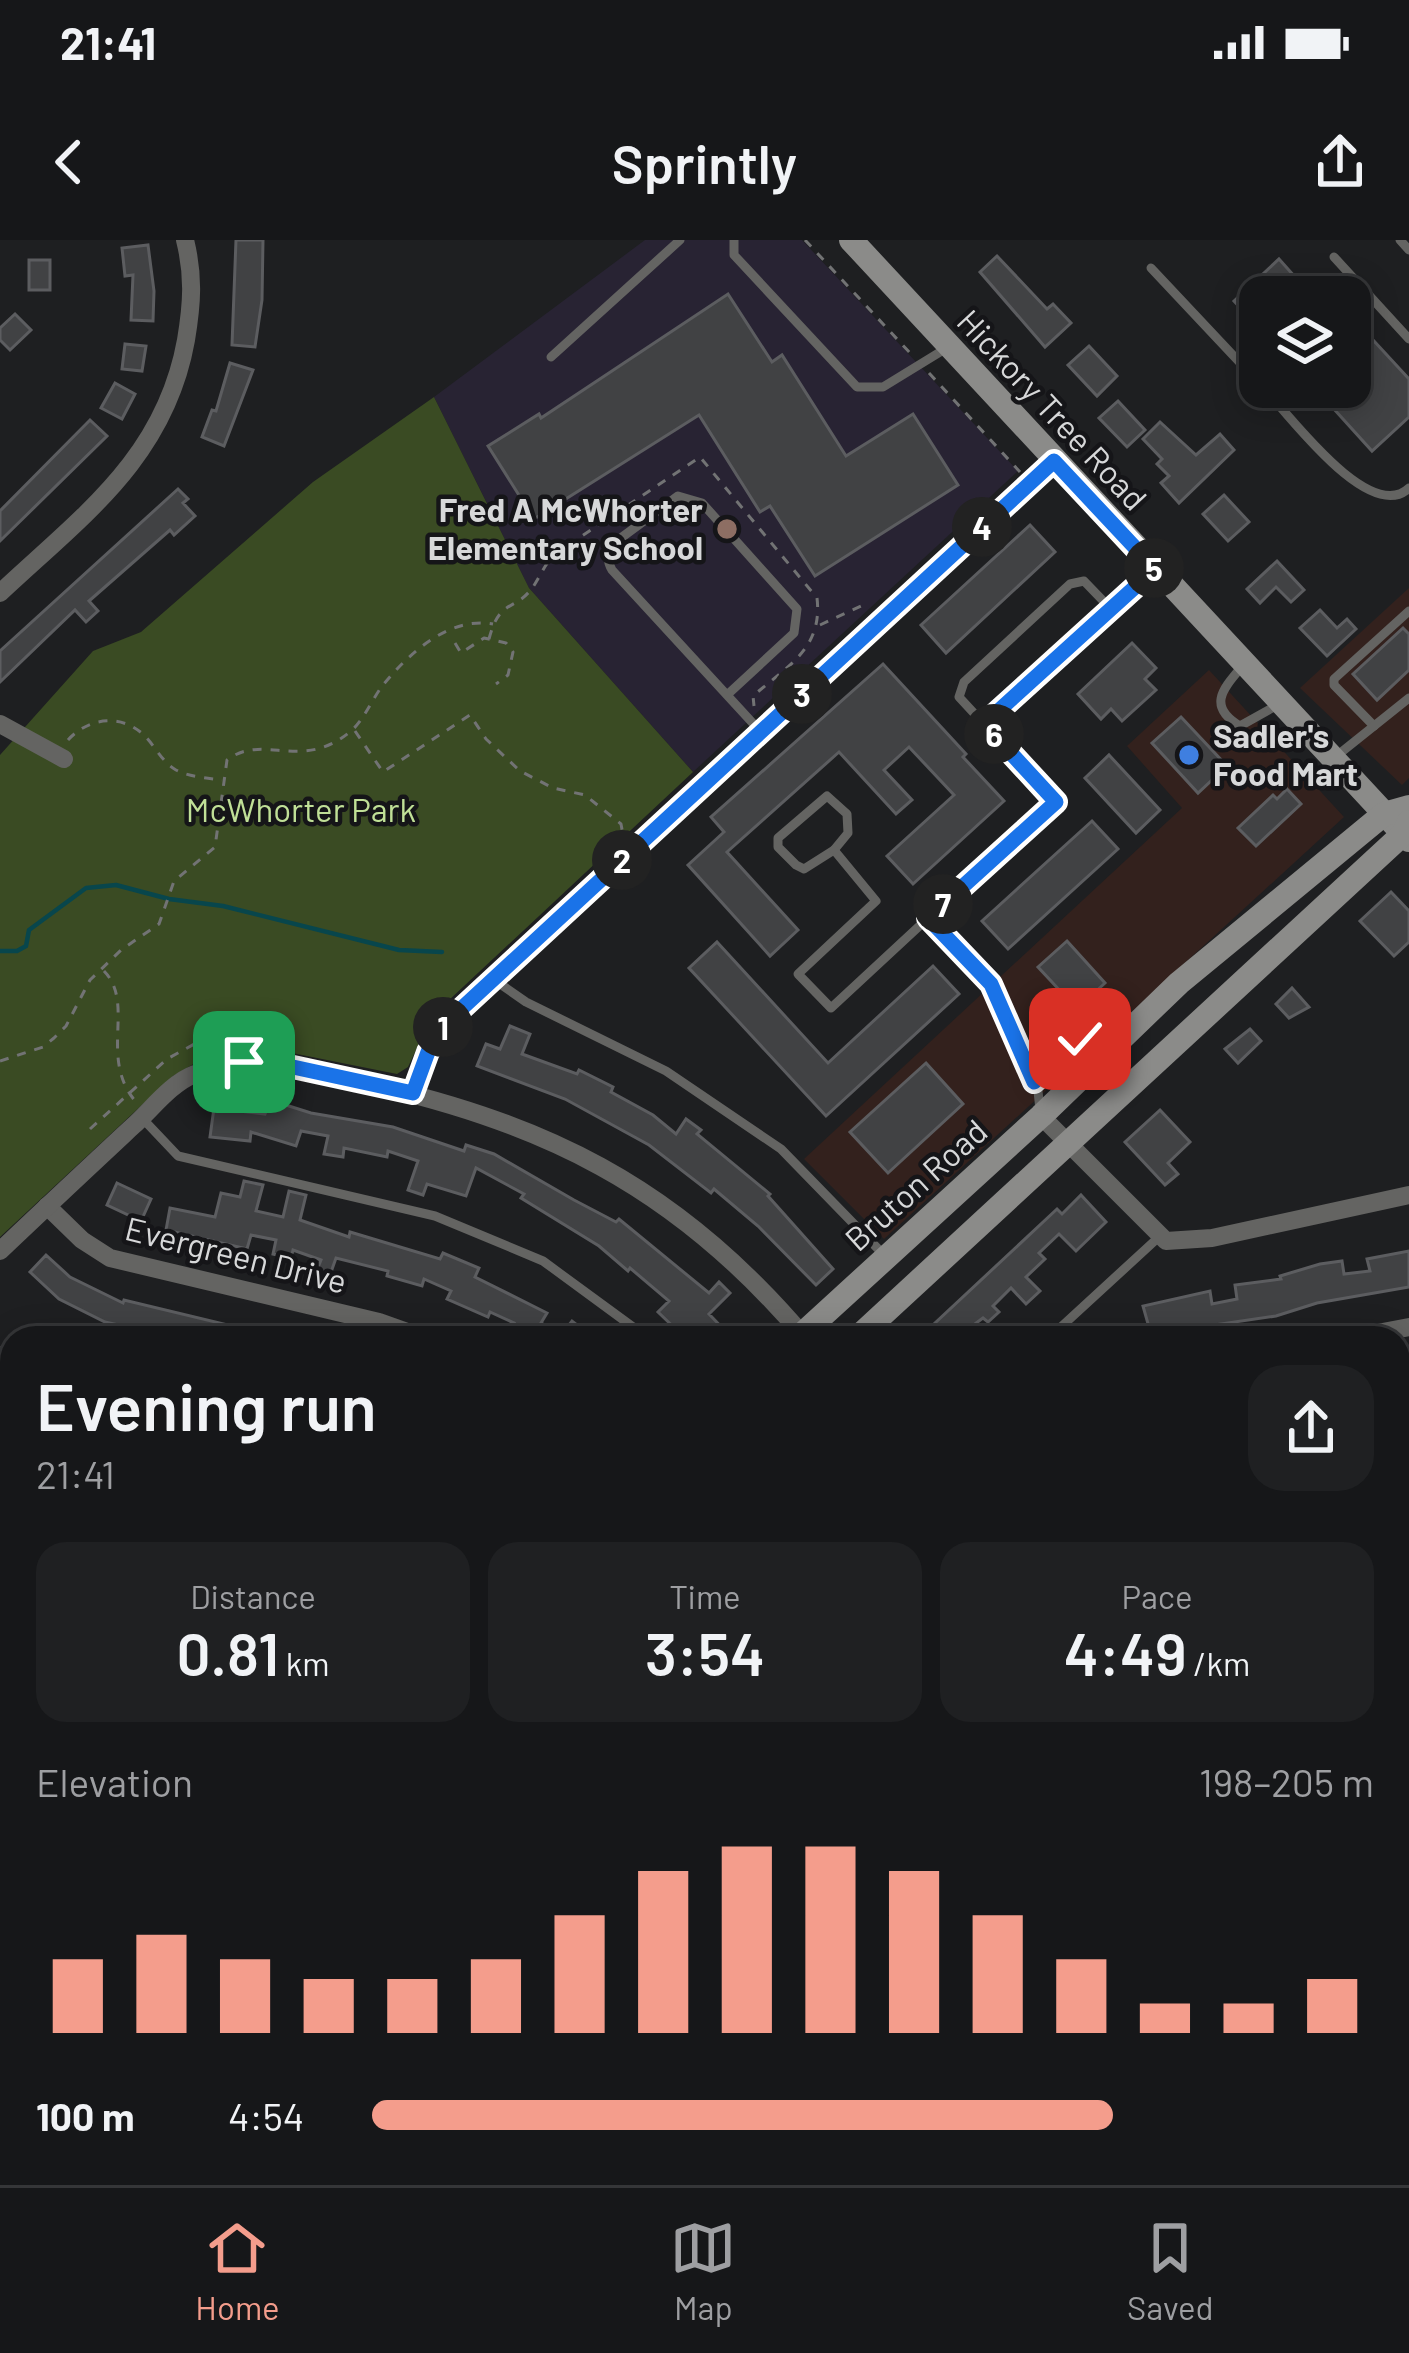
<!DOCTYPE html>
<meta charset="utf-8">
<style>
:root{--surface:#161719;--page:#1f2022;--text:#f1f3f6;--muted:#9e9fa2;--line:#353638;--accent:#f49d8c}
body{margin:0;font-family:Barlow,sans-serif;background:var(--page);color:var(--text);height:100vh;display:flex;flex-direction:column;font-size:45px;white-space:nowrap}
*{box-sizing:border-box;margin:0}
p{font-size:39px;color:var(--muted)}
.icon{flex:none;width:66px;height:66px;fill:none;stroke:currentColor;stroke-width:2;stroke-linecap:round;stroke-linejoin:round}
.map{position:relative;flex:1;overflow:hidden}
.sheet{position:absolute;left:0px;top:1086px;width:1410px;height:861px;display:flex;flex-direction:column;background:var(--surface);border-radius:36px 36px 0 0;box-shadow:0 6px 30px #0003,0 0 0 3px var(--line)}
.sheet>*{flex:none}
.fabs{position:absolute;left:1239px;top:36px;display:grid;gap:24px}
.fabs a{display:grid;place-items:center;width:132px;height:132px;border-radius:24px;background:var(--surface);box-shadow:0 6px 30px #0003,0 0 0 3px var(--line);font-size:60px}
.pin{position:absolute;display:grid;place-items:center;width:102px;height:102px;color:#fff;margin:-51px;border-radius:24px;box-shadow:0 6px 18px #0006}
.km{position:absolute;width:60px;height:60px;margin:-30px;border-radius:50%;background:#222;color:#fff;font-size:33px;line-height:60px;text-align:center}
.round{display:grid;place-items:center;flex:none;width:126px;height:126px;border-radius:36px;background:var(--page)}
.summary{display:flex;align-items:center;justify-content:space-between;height:204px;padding:0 36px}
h1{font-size:66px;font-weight:600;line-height:90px}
.metrics{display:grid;grid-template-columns:repeat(3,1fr);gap:18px;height:204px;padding:12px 36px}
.metrics div{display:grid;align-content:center;border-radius:30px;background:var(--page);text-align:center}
.metrics b{font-size:60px;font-weight:600}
.metrics small{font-size:33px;font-weight:400}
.metrics p{font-size:33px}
.chart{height:336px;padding:24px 36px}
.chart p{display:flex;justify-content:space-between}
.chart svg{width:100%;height:216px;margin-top:12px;stroke:var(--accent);stroke-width:6}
ul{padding:0 36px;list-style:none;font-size:39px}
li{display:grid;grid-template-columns:192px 144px 1fr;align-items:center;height:90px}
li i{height:30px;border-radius:15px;background:var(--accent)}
.status{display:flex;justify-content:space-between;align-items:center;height:84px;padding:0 60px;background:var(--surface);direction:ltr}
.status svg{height:33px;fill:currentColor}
header{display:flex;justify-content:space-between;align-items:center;height:156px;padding:0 36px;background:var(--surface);font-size:54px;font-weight:600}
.dock{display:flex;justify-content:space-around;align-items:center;height:168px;border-top:3px solid var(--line);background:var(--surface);font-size:33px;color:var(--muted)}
.dock a{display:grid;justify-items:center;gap:6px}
.dock .selected{color:var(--accent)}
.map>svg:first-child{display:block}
.commercial{fill:#33211d}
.education{fill:#282333}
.green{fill:#3a4b23}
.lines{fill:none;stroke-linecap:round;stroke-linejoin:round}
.stream{stroke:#08464c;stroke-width:4.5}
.building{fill:#414244;stroke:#5c5d60;stroke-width:3}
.path{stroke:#727374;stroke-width:3;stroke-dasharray:9 9;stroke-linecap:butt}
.lane{stroke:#646462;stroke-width:9}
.street{stroke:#646462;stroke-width:18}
.secondary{stroke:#8b8b89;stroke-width:24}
.highway{stroke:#c6c6c2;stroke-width:33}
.route-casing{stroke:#fff;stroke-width:24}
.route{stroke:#1a73e8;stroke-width:15}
.education-dot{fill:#8d6e63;stroke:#151518;stroke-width:4.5}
.shop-dot{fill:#3f7fe0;stroke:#151518;stroke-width:4.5}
.labels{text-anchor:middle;stroke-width:9;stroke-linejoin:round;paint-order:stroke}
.street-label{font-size:33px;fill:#d7d8d9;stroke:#151518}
.poi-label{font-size:33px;font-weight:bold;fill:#d7d8d9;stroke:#151518;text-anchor:end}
.park-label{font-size:33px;fill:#c0e097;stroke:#151518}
</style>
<div class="status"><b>21:41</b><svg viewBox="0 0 49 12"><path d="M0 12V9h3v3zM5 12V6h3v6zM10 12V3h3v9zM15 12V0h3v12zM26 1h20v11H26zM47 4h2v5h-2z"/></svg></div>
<header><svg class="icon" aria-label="back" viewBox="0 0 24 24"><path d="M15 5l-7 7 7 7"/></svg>Sprintly<svg class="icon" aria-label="share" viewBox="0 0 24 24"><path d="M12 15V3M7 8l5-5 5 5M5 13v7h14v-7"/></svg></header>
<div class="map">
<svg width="1409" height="1945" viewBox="0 0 1409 1945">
<rect width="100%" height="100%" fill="#1e1f21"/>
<g class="commercial">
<path d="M1409,348V538L1402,545L1300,448Z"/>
<path d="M1209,430L1344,577L884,999L804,919L1182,568L1127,506Z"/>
</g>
<path class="education" d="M645,0H802L1018,231L693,532L529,348L434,157Z"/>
<path class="green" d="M434,157L529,348L693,532L432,776L408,827L397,834L267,808L209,815L173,836L0,997V515L93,411L141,392L313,242Z"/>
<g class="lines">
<g class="stream">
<path d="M0,711H17L26,706L29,690L86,648L116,645L169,659L223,666L399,710L442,712"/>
<path d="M0,1358L12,1361"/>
</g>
</g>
<g class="building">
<path d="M236,0H263L262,60L255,107L232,105Z"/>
<path d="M148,5L154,51L153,81L131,80L133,35L125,36L122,8Z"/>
<path d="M997,16L1047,69L1053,64L1071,83L1045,107L980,32Z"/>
<path d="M1279,19L1304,47L1315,37L1334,57H1260V89L1234,61Z"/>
<rect x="29" y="20" width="21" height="30"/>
<path d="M728,54L772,122L782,115L846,216L913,174L958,245L815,336L770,266L760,272L699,175L534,279L488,206L539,174L541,178Z"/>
<path d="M15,74L31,90L10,110L0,100V88Z"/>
<path d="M1350,75L1409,139V177L1372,211L1314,147H1350Z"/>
<path d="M125,104L146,106L142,131L122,129Z"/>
<path d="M1089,106L1117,136L1097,156L1068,125Z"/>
<path d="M230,123L253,130L224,206L202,197L212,170L216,171Z"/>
<path d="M115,143L135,154L122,179L101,168Z"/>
<path d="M1118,161L1145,190L1127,207L1099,178Z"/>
<path d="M90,180L107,196L0,301V271Z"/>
<path d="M1160,182L1196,215L1220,194L1234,210L1179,263L1161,243L1169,236L1157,224L1162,219L1143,199Z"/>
<path d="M178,249L188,259L183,263L195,276L174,295L170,290L89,361L98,371L86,382L75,370L0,442V411Z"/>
<path d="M1224,255L1249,282L1228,301L1203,274Z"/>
<path d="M1030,285L1055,312L946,413L921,385Z"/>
<path d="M1277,321L1304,350L1291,362L1276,347L1260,363L1247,349Z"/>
<path d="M1320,370L1337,388L1347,379L1356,389L1327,416L1300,388Z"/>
<path d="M1403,388L1409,394V430L1377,460L1353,434Z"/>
<path d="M1132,403L1156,428L1145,439L1156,450L1122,481L1111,469L1101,479L1078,454Z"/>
<path d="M883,424L966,514L963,517L1004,561L913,644L887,616L954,555L909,507L884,530L912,560L896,574L839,512L727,612L798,690L770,716L688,625L724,592L711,577Z"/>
<path d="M1181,477L1227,526L1198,553L1152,503Z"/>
<path d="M1109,515L1160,570L1136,593L1085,538Z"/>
<path d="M1287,549L1301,564L1256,606L1238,588L1273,555L1277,559Z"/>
<path d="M1092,581L1118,609L1008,709L982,681Z"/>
<path d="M1391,652L1409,671V702L1394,716L1360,681Z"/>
<path d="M1067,701L1105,743L1077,769L1038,727Z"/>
<path d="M717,702L828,823L933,726L959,754L826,876L689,728Z"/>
<path d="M1292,748L1309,767L1289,778L1276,764Z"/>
<path d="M1073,766L1086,780L1056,807L1043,793Z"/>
<path d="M510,786L530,794L522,814L577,834L579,830L613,847L611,852L653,875L676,894L686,879L701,890L697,894L770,954L768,956L833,1029L816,1045L758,986L714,949L711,953L649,905L565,859L477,826L486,804L500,809Z"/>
<path d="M1250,789L1261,801L1238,823L1225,809Z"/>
<path d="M926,823L963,864L888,933L850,892Z"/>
<path d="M270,860L311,873L393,887L464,911L466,905L494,914L574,960L616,982L619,979L709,1053L719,1042L730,1053L709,1074L732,1098H700L693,1091L685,1098L658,1072L669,1061L630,1028L628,1031L599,1006L521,958L524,954L476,928L466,956L427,944L423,955L408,950L418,921L388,911L387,917L344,908L343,917L324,914L328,896L301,891L296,906L251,892L250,901L210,897L214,868L265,874Z"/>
<path d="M1160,870L1190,902L1168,923L1178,934L1165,945L1125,902Z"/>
<path d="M244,941L263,945L256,971L283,977L289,951L306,955L300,980L349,997L350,992L440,1019L443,1013L479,1028L475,1037L547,1073L541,1083L562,1094L572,1081L594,1098H524L510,1090L514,1083L490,1072L488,1077L447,1059L451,1051L424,1039L422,1046L387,1036L388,1031L336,1018L330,1035L317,1030L321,1020L293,1010L291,1018L273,1014L276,1000L251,995L247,1009L166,990L170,968L215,977L221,953L240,957Z"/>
<path d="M117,943L151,959L141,981L107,965Z"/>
<path d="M1081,955L1106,982L1076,1011L1059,994L1039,1013L1045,1019L1026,1037L1040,1051L1026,1064L1011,1048L993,1066L999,1072L988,1082L983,1078L956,1098H919L1057,969L1062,974Z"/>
<path d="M1409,1011V1047L1317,1063L1276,1076L1187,1089L1188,1093L1170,1098H1152L1143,1066L1210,1051L1212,1064L1237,1059L1235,1045L1281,1039L1280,1036L1320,1024L1342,1021L1344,1034L1370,1031L1367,1019Z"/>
<path d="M46,1015L70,1037L123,1063L124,1060L261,1093L260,1098H177L105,1082L59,1059L30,1032Z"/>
</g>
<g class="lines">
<g class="path">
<path d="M805,0L910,113"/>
<path d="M929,133L1020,232"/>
<path d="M820,385L861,366L864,370"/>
<path d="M489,399C500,357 514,373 533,347C541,335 544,325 555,314L700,217L817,358C823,409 787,426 753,456L754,466"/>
<path d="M455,403L461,413L484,398L506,403L513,412L508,435L496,444"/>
<path d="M355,491L383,532L470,475L486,499L520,531L553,548L585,555L621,584L623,595"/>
<path d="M68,500C88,478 120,473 144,495C155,506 162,522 176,530C190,537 207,538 222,540"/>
<path d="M104,731C136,764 98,818 136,862"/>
<path d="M0,821L43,807L54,798L66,786L90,740L121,710L159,684L174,641L215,607L227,520C264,492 301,533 351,491C364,480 372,459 383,445C409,413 450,376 493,384"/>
<path d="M90,889L167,819L200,801"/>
</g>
<g class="lane">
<path d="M734,0V15L857,147H883L945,109"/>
<path d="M1400,0L1409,10"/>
<path d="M1334,17L1409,99"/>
<path d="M1151,28L1260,144"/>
<path d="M551,117L680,0"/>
<path d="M1263,147C1289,175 1370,285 1409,248"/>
<path d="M1244,424C1225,447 1205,465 1240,486L1281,463"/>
<path d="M727,455L794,393L797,369L702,263L678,256L614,303C607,312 606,320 612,330L760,491"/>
<path d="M984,484L959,457L964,442L1070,344L1084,341L1111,369"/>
<path d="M1374,486L1334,445V439L1409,371"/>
<path d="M1334,518L1409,458"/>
<path d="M827,556L847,574L848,593L834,610L804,629L796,625L778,607V598Z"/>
<path d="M834,610L876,661L798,734L831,768L928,678"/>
<path d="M493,739L526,762L666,831L781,909L886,1017"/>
<path d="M1034,842L1080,799L1101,818"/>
<path d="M1040,870L1038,851L991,744L928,678L1056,562L984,484L1152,332"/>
<path d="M142,878L178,916L435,976L543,1021L648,1098"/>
<path d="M1049,1098L1160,996"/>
<path d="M0,1111L12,1113"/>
<path d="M1398,1203L1409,1201"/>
<path d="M1398,1644L1409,1634"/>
<path d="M315,1935L338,1945"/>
<path d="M1306,1935L1315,1945"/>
<path d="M1073,1945L1084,1935"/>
</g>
<g class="street">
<path d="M0,353C82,276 165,218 186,100C192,64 194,36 185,0"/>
<path d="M0,484L64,519"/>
<path d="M413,853L428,811L447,781L1054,221"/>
<path d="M1041,876L1166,1001L1212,998L1409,955"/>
<path d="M47,966L82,1000L110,1018L379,1082L424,1098"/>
<path d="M0,1011C44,969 88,928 133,886C152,869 171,843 195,834C245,813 297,828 347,839C541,880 676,945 805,1098"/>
<path d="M1351,1098L1409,1087"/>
<path d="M0,1228L12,1231"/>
<path d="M1398,1361L1409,1351"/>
<path d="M1398,1479L1409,1491"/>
<path d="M0,1489L12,1492"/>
<path d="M6,1626L12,1597"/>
<path d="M1398,1802L1409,1792"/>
<path d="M1398,1882L1409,1892"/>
<path d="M581,1935L605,1945"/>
<path d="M917,1945L928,1935"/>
</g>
<g class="secondary">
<path d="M851,0L1409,600"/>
<path d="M798,1098L1041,876L1179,743L1384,574L1409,567"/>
<path d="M857,1098L1403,594L1409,582"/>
<path d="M0,1875L12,1864"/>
</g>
<g class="highway">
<path d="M0,1826L12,1831"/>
<path d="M16,1935L37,1945"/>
<path d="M229,1935L251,1945"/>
</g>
</g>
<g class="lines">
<defs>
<path id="route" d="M244,822L293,827L413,853L428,812L447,782L1054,221L1155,329L984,484L1056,562L928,678L991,744L1034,842L1080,799"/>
</defs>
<use href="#route" class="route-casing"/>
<use href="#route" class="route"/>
</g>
<circle class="education-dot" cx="727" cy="289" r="12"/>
<circle class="shop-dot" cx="1189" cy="515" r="12"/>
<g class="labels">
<g class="street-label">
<text transform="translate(1052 170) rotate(47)" y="12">Hickory Tree Road</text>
<text transform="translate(916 945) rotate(-42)" y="12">Bruton Road</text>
<text transform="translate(236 1015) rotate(14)" y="12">Evergreen Drive</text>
</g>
<g class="poi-label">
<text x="703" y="282">Fred A McWhorter<tspan x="703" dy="38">Elementary School</tspan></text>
<text x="1213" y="508" text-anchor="start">Sadler's<tspan x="1213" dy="38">Food Mart</tspan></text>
</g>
<g class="park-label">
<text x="301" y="582">McWhorter Park</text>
</g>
</g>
</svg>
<div class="fabs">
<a><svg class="icon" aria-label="layers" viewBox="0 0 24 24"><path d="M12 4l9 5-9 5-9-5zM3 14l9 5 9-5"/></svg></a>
</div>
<div class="pin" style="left:244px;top:822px;background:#1e9e55"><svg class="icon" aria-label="arrive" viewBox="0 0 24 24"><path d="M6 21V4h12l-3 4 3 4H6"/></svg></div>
<div class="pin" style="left:1080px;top:799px;background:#d93025"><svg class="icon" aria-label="check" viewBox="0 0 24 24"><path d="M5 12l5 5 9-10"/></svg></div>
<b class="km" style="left:443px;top:787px">1</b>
<b class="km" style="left:622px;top:620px">2</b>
<b class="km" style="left:802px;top:454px">3</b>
<b class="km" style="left:982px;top:287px">4</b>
<b class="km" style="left:1154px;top:328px">5</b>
<b class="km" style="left:994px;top:494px">6</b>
<b class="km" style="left:943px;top:664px">7</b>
<section class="sheet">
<div class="summary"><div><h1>Evening run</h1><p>21:41</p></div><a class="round"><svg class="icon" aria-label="share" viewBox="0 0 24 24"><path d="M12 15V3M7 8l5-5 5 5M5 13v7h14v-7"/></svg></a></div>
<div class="metrics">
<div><p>Distance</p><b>0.81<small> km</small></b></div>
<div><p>Time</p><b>3:54</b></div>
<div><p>Pace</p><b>4:49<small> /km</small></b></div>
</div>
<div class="chart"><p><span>Elevation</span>198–205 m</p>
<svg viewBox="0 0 160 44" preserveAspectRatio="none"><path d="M5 44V29M15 44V24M25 44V29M35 44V33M45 44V33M55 44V29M65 44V20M75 44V11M85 44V6M95 44V6M105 44V11M115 44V20M125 44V29M135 44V38M145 44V38M155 44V33"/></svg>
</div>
<ul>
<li><b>100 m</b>4:54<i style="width:74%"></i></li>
</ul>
</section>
</div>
<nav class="dock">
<a class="selected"><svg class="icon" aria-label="home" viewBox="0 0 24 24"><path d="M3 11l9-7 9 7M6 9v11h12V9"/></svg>Home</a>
<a><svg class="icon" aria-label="map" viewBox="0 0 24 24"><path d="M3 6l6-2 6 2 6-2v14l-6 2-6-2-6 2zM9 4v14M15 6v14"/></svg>Map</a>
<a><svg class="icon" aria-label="saved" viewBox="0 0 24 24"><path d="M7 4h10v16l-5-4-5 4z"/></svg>Saved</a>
</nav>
